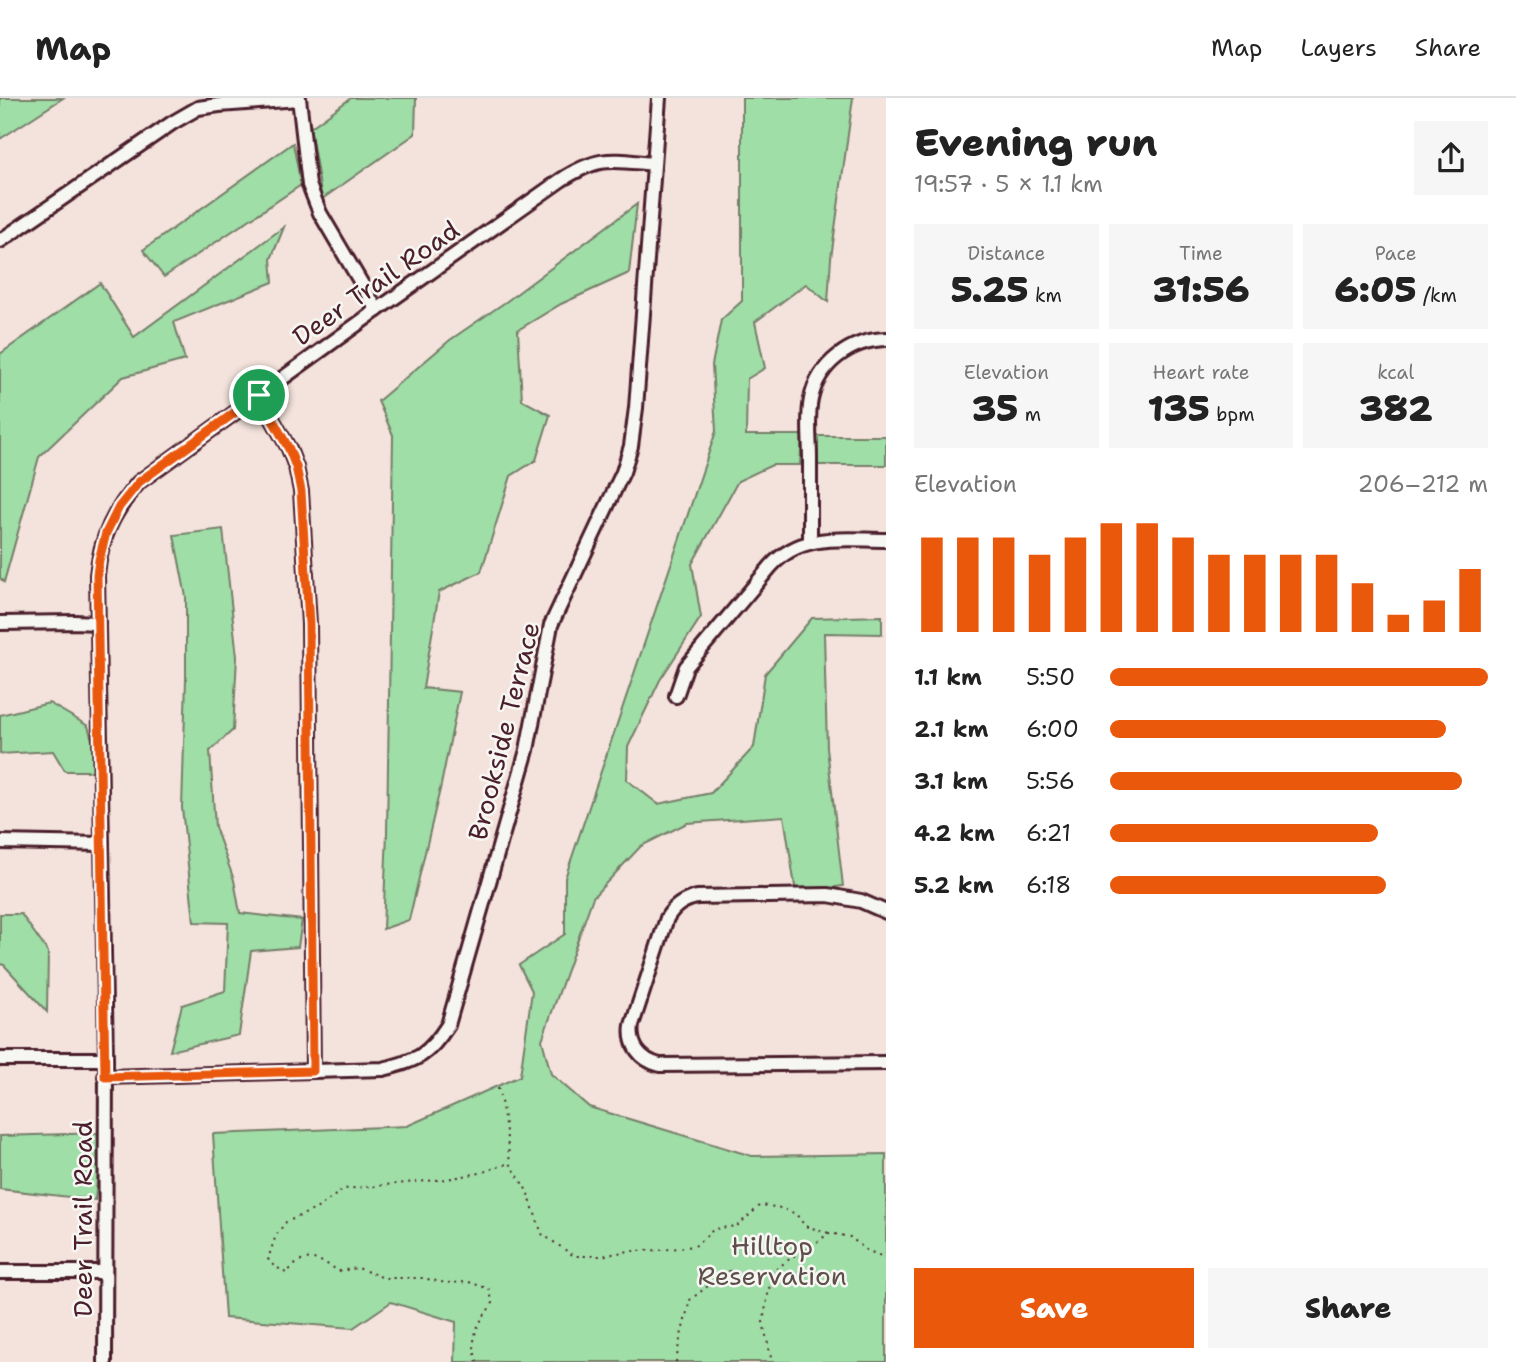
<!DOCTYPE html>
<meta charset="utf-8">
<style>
:root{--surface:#fff;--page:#f6f6f6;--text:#222;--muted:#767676;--line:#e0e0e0;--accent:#ea580c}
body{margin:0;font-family:"Shantell Sans",sans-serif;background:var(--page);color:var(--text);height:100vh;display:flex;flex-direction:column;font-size:26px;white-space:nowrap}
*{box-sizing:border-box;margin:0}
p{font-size:23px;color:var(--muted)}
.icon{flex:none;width:38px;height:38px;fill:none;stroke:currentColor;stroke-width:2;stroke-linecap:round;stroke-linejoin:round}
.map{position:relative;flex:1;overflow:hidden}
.side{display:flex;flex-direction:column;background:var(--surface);width:630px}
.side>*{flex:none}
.pin{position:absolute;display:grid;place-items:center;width:60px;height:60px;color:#fff;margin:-30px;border:4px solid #fff;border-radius:50%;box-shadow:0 2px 7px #0007}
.round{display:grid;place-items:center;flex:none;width:74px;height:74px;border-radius:0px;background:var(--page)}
.summary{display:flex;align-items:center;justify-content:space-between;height:119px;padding:0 28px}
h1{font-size:38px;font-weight:800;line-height:52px}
.metrics{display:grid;grid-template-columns:repeat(3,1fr);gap:10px;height:119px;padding:7px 28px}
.metrics div{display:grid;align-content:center;border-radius:0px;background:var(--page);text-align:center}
.metrics b{font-size:35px;font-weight:800}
.metrics small{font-size:19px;font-weight:400}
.metrics p{font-size:19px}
.chart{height:196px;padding:14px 28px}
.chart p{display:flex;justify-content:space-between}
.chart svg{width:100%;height:126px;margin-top:7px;stroke:var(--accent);stroke-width:6}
.action{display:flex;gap:14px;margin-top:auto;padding:14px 28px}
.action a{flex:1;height:80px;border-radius:0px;background:var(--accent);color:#fff;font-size:28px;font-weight:800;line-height:80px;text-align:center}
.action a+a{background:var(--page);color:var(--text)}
ul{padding:0 28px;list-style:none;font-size:23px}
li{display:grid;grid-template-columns:112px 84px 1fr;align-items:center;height:52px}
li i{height:18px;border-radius:9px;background:var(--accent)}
header{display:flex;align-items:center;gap:42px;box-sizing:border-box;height:98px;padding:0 35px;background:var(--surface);border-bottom:2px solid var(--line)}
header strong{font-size:33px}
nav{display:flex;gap:38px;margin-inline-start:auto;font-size:24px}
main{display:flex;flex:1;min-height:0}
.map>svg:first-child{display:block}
.green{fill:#9fdea7;stroke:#747e69;stroke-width:2}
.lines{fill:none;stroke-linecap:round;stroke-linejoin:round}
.street-casing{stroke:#4a1f2b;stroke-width:18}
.path{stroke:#4a1f2b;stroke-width:2;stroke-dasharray:2 5;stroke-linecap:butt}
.street{stroke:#f6f6f2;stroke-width:12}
.route-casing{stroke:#fff;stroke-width:14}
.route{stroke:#ea580c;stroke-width:9}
.labels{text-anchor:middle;stroke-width:5;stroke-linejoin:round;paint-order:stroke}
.street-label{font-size:26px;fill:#4a1f2b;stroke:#f6f6f2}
.park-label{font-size:26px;fill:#5f4f4a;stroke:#f6f6f2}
</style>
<header>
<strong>Map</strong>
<nav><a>Map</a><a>Layers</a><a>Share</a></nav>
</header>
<main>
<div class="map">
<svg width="886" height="1264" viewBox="0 0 886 1264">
<rect width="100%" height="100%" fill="#f4e3dc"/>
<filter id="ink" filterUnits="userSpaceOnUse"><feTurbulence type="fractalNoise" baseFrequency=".0143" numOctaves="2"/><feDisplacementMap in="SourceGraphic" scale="14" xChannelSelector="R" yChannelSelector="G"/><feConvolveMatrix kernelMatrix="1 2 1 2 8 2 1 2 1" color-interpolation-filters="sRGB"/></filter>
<g filter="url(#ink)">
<g class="green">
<path d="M0,0H63L0,41Z"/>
<path d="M351,0H416L415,36L322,101L310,30Z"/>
<path d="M742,0H853L831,160L828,204L806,186L755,224L765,270L747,281L746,337H802L800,367H772L738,383L692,466L701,519L660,582L628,649L627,682L658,706L711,695L754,649L765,576L812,520L882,518V536L824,535L827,650L843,788L796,795L784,718L687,725L641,748L593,799L542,942L551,976L589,1009L752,1058L886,1056V1264H455L456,1224L391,1204L353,1230L225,1220L213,1036L407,1028L520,978L532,893L519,867L565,836V780L716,333L712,267L721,222L742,203Z"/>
<path d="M293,45L301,87L164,179L143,152Z"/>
<path d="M637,106L629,175L561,206L518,232L522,302L550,317L536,362L511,378L481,474L439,494L423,590L460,594L441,687L409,822L383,831L387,734L393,337L378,303L450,242L507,203Z"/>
<path d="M284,129L271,161L273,184L174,224L185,262L123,279L39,359L4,484L0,480V256L100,185L134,239Z"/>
<path d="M817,338H886V367H818Z"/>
<path d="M223,431L237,559L233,632L210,653L215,729L234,782L240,815L302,822L298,849L251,853L239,937L170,953L182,907L225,893L228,825L194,824L182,710L186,581V499L174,437Z"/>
<path d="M49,605L88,628L97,659L93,673H65L53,653L0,656V617Z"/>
<path d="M0,816H21L48,854L47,914L4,867L0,866Z"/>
<path d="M102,1035L95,1102L0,1091V1038Z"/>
</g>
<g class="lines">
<defs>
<g id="street">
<path d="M299,0L309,87L320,115L377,212"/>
<path d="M0,143L172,25L198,10L219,7L299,1"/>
<path d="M259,297L289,351L296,369L301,393L309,526L313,973"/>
<path d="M810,444C810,416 810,389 810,361C810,342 807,320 811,301C818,266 850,242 886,241"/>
<path d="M0,525L74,524L98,525"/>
<path d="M676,598L686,569L771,468C802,434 844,442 886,442"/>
<path d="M0,744L102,746"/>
<path d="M886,814L861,803L828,797L697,799C683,802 674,808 667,820L632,927C629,947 640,962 660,967L886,965"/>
<path d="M0,961H106"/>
<path d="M105,979L383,971C418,962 428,958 448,927L527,652L551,527L623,374L631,348L636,310L659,0"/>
<path d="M0,1174H105"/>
<path d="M105,1264L106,961L97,477C101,438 114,413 139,384L377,212L561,82C600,57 611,62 654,66"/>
</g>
</defs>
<use href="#street" class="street-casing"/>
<g class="path">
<path d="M498,990C504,1015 507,1040 510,1065"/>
<path d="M772,1175L763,1224L772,1264"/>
<path d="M477,1264C469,1237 478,1226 493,1205L489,1191L469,1184L446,1185L423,1180H384L358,1170L339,1173L323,1164L310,1160L298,1164L286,1175L273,1167L268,1161L276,1137L286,1124L316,1111L344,1091L447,1081L480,1075L510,1065L527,1093L542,1136L574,1158H601L629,1153L662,1152L695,1148L714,1131L737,1128L761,1107L781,1110L796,1116L805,1128L829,1135"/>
<path d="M676,1264L679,1246L690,1202L727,1173L772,1174L795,1157L811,1149L829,1135L850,1139L866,1152L886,1160"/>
</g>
<use href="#street" class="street"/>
</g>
</g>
<g class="lines" filter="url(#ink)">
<defs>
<path id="route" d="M259,297L289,351L296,369L301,393L309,526L313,973L105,979L97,477L99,462L106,435L119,409L139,384Z"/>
</defs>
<use href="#route" class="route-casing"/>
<use href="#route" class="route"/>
</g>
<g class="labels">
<g class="street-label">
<text transform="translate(376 185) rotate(-35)" y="9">Deer Trail Road</text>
<text transform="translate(504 633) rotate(-76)" y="9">Brookside Terrace</text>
<text transform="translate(83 1121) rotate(-90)" y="9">Deer Trail Road</text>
</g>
<g class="park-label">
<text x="772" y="1157">Hilltop<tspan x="772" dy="30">Reservation</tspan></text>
</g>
</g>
</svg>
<div class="pin" style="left:259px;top:297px;background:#1e9e55"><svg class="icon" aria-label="arrive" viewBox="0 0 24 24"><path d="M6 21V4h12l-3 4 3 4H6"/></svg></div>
</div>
<section class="side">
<div class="summary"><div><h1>Evening run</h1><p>19:57 · 5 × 1.1 km</p></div><a class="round"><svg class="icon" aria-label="share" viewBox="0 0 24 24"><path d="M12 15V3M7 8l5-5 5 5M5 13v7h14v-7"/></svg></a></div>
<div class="metrics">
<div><p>Distance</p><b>5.25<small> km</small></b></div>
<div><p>Time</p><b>31:56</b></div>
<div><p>Pace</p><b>6:05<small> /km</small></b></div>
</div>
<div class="metrics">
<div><p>Elevation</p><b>35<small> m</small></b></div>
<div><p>Heart rate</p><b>135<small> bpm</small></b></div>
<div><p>kcal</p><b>382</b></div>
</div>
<div class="chart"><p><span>Elevation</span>206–212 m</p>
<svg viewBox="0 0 160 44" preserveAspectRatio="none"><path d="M5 44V11M15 44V11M25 44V11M35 44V17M45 44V11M55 44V6M65 44V6M75 44V11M85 44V17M95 44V17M105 44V17M115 44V17M125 44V27M135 44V38M145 44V33M155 44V22"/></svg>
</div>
<ul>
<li><b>1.1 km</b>5:50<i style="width:100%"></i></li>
<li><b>2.1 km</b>6:00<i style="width:89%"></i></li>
<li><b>3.1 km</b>5:56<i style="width:93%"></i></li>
<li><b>4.2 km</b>6:21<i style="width:71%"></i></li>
<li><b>5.2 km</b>6:18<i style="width:73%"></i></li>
</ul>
<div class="action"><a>Save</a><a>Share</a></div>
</section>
</main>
